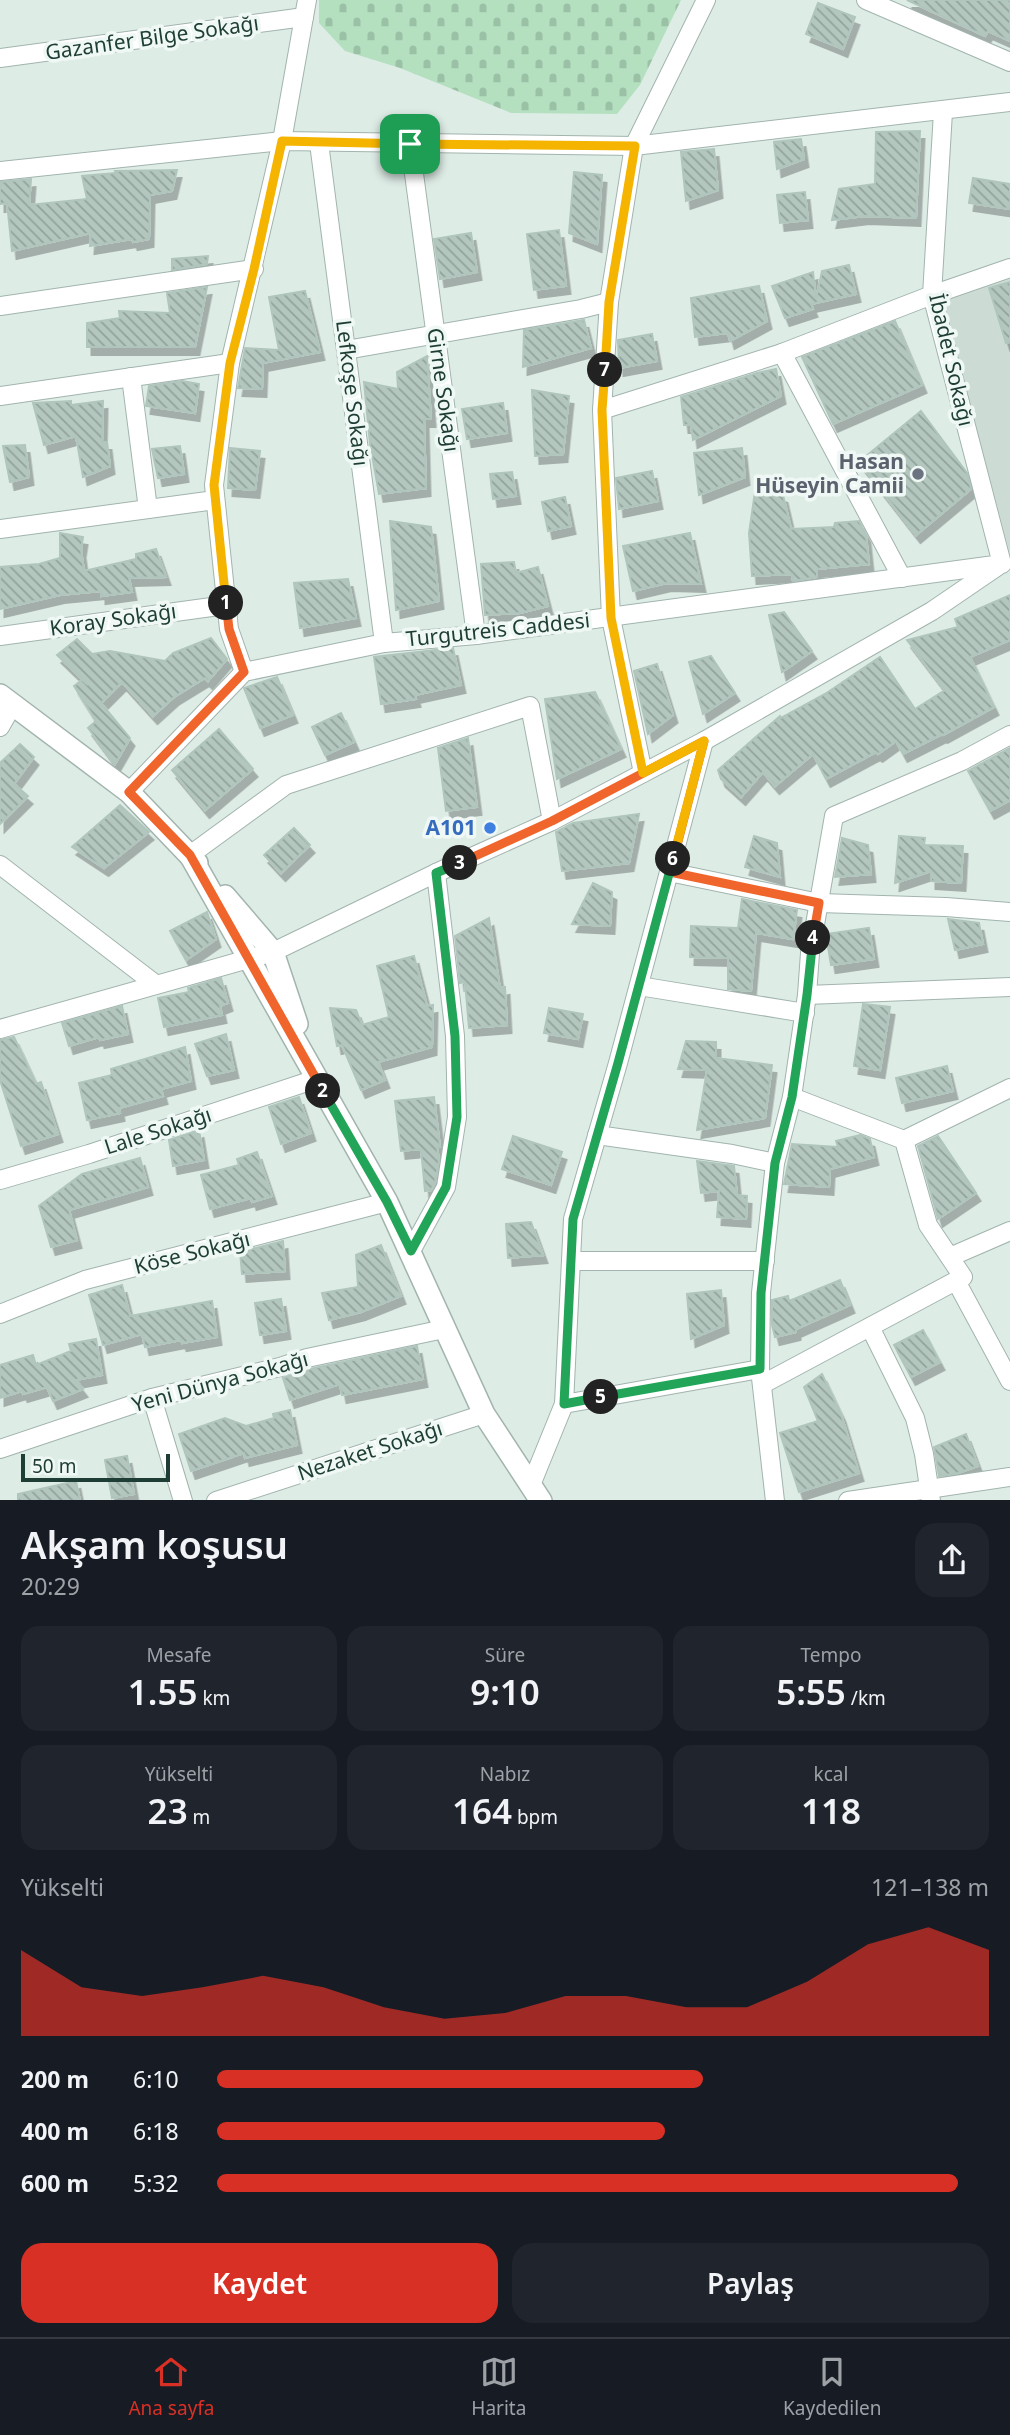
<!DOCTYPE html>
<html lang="tr">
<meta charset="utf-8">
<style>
:root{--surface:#171b24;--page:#20242c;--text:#f1f3f6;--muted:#9ea1a6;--line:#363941;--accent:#d93025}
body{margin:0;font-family:"Noto Sans",sans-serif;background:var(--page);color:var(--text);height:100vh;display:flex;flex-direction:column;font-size:26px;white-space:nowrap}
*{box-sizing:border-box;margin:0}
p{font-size:23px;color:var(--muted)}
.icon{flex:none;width:38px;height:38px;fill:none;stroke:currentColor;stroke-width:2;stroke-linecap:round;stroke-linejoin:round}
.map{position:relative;height:1500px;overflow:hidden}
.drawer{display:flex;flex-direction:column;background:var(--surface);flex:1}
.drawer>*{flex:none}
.scale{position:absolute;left:21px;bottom:18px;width:149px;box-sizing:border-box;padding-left:7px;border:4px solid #1e3e35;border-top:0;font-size:19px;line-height:24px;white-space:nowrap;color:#1e3e35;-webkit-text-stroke:5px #eff8f4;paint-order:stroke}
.pin{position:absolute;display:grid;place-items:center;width:60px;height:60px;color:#fff;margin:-30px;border-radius:14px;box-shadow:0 4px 10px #0006}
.km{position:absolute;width:35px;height:35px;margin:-18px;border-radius:50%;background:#222;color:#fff;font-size:19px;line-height:35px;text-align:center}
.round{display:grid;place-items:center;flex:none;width:74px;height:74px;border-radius:21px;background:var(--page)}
.overview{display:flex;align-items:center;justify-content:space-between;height:119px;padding:0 21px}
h1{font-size:38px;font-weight:600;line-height:52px}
.metrics{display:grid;grid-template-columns:repeat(3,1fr);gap:10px;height:119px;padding:7px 21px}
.metrics div{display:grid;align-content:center;border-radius:18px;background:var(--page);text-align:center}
.metrics b{font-size:35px;font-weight:600}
.metrics small{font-size:19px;font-weight:400}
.metrics p{font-size:19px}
.chart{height:196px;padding:14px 21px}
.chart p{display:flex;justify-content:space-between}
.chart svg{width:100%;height:126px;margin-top:7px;fill:var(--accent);opacity:.7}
.button{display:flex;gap:14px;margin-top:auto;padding:14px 21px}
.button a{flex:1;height:80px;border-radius:21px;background:var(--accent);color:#fff;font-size:28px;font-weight:600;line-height:80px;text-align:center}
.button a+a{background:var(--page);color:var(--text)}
ul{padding:0 21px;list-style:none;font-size:23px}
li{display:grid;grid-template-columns:112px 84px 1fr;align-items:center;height:52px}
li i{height:18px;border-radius:9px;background:var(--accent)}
.tab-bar{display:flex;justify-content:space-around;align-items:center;height:98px;border-top:2px solid var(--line);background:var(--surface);font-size:19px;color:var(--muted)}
.tab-bar a{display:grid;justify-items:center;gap:4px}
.tab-bar .current{color:var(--accent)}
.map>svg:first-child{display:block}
.built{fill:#ccdcd5}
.cemetery{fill:url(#cemetery-stones)}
.building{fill:url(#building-back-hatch);stroke:#b0c6bd;stroke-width:2;filter:url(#shadow)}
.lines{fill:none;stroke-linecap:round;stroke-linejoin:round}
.minor-casing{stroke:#a1b4ad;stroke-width:20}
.tertiary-casing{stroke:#a1b4ad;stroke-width:24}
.minor{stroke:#fff;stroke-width:18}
.tertiary{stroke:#fff;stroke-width:21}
.split-1-casing{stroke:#fff;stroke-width:14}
.split-2-casing{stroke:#fff;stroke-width:14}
.split-3-casing{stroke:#fff;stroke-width:14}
.split-4-casing{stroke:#fff;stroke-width:14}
.split-5-casing{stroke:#fff;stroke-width:14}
.split-6-casing{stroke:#fff;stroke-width:14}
.split-7-casing{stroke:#fff;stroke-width:14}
.split-8-casing{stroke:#fff;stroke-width:14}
.split-1{stroke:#f5b400;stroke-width:9}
.split-2{stroke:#f0652b;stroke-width:9}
.split-3{stroke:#22a559;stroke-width:9}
.split-4{stroke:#f0652b;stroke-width:9}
.split-5{stroke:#22a559;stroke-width:9}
.split-6{stroke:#22a559;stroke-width:9}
.split-7{stroke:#f5b400;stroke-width:9}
.split-8{stroke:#f5b400;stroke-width:9}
.worship-dot{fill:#6b7280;stroke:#eff8f4;stroke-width:2.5}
.shop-dot{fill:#3f7fe0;stroke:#eff8f4;stroke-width:2.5}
.labels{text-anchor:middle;stroke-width:7;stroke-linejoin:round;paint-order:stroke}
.street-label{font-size:21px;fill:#1e3e35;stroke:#eff8f4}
.worship-label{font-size:21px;font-weight:bold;fill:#5b616d;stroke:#eff8f4;text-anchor:end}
.shop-label{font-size:21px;font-weight:bold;fill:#366cbe;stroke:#eff8f4;text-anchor:end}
</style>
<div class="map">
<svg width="1010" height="1501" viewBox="0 0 1010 1501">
<defs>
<pattern id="cemetery-stones" width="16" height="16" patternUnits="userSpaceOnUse" patternTransform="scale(1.75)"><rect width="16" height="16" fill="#b4e0c0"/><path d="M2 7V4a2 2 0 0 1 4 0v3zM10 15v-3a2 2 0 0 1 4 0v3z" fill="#9ac1a6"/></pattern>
<pattern id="building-back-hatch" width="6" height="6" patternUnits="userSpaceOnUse" patternTransform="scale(1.75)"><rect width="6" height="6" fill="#b3c7bf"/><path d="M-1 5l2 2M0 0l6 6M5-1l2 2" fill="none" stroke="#91a39c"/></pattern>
<filter id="shadow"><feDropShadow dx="4.5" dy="8" stdDeviation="0" flood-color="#0004"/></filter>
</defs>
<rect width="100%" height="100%" fill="#deece6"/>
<path class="built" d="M1010,272V554L942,299Z"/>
<path class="cemetery" d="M319,0H681L640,85L617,114L511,113L400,68L345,51L319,23Z"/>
<g class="building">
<path d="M907,0H1010V41L988,31L985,36Z"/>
<path d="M818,3L855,17L843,49L806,34Z"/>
<path d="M920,131L916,218L865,216L832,220L839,189L875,184L876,132Z"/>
<path d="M801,139L804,159L777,169L774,142Z"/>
<path d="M714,149L718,190L686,201L681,152Z"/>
<path d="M177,170L172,191L150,195L149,239L133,242L132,239L90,246L91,233L12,251L7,203L0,204V182L31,179L29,205L87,199L82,176L116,173L115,171Z"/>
<path d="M574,172L602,175L597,244L569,233Z"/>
<path d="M973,178L1010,184V209L969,203Z"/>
<path d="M805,192L808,220L780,223L777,195Z"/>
<path d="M559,230L566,286L534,290L527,234Z"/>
<path d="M471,233L477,272L440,279L434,239Z"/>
<path d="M208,256L207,264L172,270V259Z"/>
<path d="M849,265L856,294L811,304L813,309L785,318L772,286L813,272L816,299L822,271Z"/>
<path d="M1010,282V342L1006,343L989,288Z"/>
<path d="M759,286L767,321L730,341L728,333L695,337L691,298Z"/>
<path d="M207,287L195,347H87V323L120,318L119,311L170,313L167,293Z"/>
<path d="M305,291L320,352L263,363L262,389L238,388L245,348L279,350L269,297Z"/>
<path d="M584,320L591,348L523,367L524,330Z"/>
<path d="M895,321L922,385L833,424L802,357Z"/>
<path d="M652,334L657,361L619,368L618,340Z"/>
<path d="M427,356L431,419H424L426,488L379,494L370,444L364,382L398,389L397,372Z"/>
<path d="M776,369L781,396L693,440L691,425H684L681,397L757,373Z"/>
<path d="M182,381L199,384L195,413L146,406L149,386Z"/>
<path d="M532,390L569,396L563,454L535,456Z"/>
<path d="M71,401V405L103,401L102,442H107L110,466L83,477L76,436L44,445L33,403Z"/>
<path d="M503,403L507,433L467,439L462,409Z"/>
<path d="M921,411L967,473L971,489L916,535L859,462Z"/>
<path d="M25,445L29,477L10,482L3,446Z"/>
<path d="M180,446L184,474L158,478L152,449Z"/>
<path d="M230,448L260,451L255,490L228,488Z"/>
<path d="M742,448L745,477L699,495L694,453Z"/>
<path d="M652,471L658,501L619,509L616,478Z"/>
<path d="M512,472L516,496L493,499L490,474Z"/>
<path d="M756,485L783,495L791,529L834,527L835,523L859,521L866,535L869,564L817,569V577L793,581L792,574L752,576L749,533Z"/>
<path d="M565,497L571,526L548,531L542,502Z"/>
<path d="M390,521L431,527L439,601L396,610Z"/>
<path d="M60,533L83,537L81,550L84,571L136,559V554L156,549L166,577L129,578L132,592L101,596V591L60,595L0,609V567L39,564L60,558Z"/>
<path d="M690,533L701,584L667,583L633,591L623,546Z"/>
<path d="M514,562L516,573L538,567L548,606L520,613L485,615L481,564Z"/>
<path d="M348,579L356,618L300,628L294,583Z"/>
<path d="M1010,595V640L970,657L994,707L943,735L942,734L903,754L896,741L878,754L876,752L826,779L813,754L775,786L763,772L741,797L721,779L718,770L780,716L781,718L825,694L880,657L915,709L945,690L907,640L958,627L955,619Z"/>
<path d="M784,612L812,651L782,672L769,615Z"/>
<path d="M211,638L227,659L208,681L205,678L174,697L153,716L122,682L101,703L130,738L115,764L88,728L96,721L74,686L82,680L88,685L57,655L77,639L92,654L110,651L165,661L173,653Z"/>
<path d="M453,648L461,685L415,695L416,699L381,704L374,657Z"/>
<path d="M711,656L735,693L703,714L689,662Z"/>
<path d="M657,664L673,715L648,734L634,671Z"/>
<path d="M277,677L293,715L260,728L244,688Z"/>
<path d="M595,692L621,749L557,779L545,699Z"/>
<path d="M341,713L354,742L325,755L312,727Z"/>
<path d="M219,729L253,769L205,810L172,770Z"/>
<path d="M468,738L477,807L446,811L438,748Z"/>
<path d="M20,744L34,757L14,784L28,796L0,824V763Z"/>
<path d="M1010,748V800L990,811L968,771Z"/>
<path d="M120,805L149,832L104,868L72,847Z"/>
<path d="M639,814L629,863L562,871L556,832L573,823Z"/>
<path d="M294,828L310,845L281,873L264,855Z"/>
<path d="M754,836L777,843L780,877L745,867Z"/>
<path d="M899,836L925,838L924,845L963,846L961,883L931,881V871L895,883Z"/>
<path d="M842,838L868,845L871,874L835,877Z"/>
<path d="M593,883L612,892L610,926L572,924Z"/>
<path d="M742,899L797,910L793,939L756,933L751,991L728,989V958L690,957L691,926L738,928Z"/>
<path d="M207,912L216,939L186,960L170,931Z"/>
<path d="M489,918L500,988L505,987L507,1025L469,1028L465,982L460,983L455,936Z"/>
<path d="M948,919L979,923L983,944L955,950Z"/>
<path d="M869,928L874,959L831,965L826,934Z"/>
<path d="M414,956L427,1006L433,1005L432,1047L378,1062L385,1080L361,1090L342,1045L337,1046L330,1008L356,1010L362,1025L389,1017L377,966Z"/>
<path d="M221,978L228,1003L220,1006L222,1015L164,1027L158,998L189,992L188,988Z"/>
<path d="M863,1004L890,1007L880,1070L854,1066Z"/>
<path d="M122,1006L128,1034L100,1040L99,1037L69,1046L62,1023Z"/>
<path d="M549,1008L583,1014L578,1039L544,1033Z"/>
<path d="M226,1034L234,1070L207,1076L195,1044Z"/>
<path d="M14,1037L36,1084L41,1082L58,1134L21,1146L0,1080V1040Z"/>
<path d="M686,1041L716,1042V1058L772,1065L765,1118L697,1130L707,1070L678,1069Z"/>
<path d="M185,1047L191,1081L161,1089L163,1096L119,1108L120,1113L87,1120L79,1083L112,1075L111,1069Z"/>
<path d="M947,1066L953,1091L902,1103L896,1078Z"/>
<path d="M299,1097L311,1133L281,1144L269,1107Z"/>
<path d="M434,1097L440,1147H437L439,1160L435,1183L431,1190L425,1191L421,1149L401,1151L395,1101Z"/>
<path d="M199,1130L204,1160L173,1166L169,1140Z"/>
<path d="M860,1135L870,1139L874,1157L830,1169L829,1187L784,1184L792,1144L838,1147L836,1141Z"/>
<path d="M513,1136L562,1152L551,1185L502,1169Z"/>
<path d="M938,1136L976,1193L938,1219L918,1146Z"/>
<path d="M257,1152L272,1196L252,1202L251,1198L210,1209L201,1175L239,1165L237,1159Z"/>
<path d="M140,1158L148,1187L69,1210L77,1240L51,1247L39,1206L82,1174Z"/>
<path d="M697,1161L734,1166L737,1195L747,1196L746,1219L717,1217L719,1191L701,1193Z"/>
<path d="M531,1222L543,1255L508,1258L506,1224Z"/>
<path d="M283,1241L285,1271L242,1274L240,1252Z"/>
<path d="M381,1245L401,1296L361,1312L329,1320L322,1293L358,1287L356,1255Z"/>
<path d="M840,1280L850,1305L796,1329V1332L775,1337L772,1325V1300L788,1296L789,1301Z"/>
<path d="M122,1285L130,1316L212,1301L217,1337L182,1343L181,1340L145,1347L142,1334L103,1345L89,1295Z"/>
<path d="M721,1290L724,1325L691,1339L687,1294Z"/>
<path d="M281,1299L286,1331L260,1335L255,1303Z"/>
<path d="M923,1330L940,1362L911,1377L894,1345Z"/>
<path d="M96,1339L102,1375L76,1380L83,1389L53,1401L47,1387L23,1394L22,1391L0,1398V1365L33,1355L36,1365L71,1351L69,1344Z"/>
<path d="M417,1346L423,1379L342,1395L340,1384L290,1400L283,1378L310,1369Z"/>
<path d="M822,1374L841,1414L859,1473L799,1492L780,1433L818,1421L804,1387Z"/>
<path d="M290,1410L297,1445L245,1458L244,1453L191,1471L179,1434L225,1418L246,1426L274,1418L273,1414Z"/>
<path d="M966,1434L978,1466L958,1473L939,1476L934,1447Z"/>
<path d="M127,1456L134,1494L112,1498L105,1460Z"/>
<path d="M76,1481L80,1501H18V1494Z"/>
</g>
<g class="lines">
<defs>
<g id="minor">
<path d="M706,0L634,146L609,302L602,410L782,353L932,295L1010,268"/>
<path d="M866,0L1010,62"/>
<path d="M0,58L304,17"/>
<path d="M319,143L384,643"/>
<path d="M410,144L476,635"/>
<path d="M0,171L282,141L634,146L1010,102"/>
<path d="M0,306L254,269"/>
<path d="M346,350L581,309L609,302"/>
<path d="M782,353L902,578"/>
<path d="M131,377L148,509"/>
<path d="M0,396L230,363"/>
<path d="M602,410L611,618L643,773"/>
<path d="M0,529L215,500"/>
<path d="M0,636L226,605"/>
<path d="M244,672L229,629L214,485L230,363L282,141L307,0"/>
<path d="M0,727L13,704"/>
<path d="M129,792L244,672L384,643L476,635L1002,564L932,295L943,112"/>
<path d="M190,855L286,785L530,706L552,821"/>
<path d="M0,865L155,984"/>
<path d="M669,872L819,903L946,907L1010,912"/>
<path d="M639,986L805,1013"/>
<path d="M807,995L1010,987"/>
<path d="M0,1029L273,952L436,873L552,821L704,741L932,611L998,566"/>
<path d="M597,1135L732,1154L775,1163"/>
<path d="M904,1140L1010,1088"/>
<path d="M0,1180L89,1154L316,1079"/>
<path d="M411,1251L446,1187L457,1117L455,1036L436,873"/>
<path d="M950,1257L1010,1231"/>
<path d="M571,1261H765"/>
<path d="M956,1281L1010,1381"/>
<path d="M0,1314L85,1280L387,1202"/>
<path d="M870,1327L915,1418L924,1454L931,1501"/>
<path d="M763,1384L963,1277L928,1225L904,1140L792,1097"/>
<path d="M152,1398L183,1501"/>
<path d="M564,1404L760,1369"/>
<path d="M0,1449L152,1398L280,1367L307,1358L444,1329"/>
<path d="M531,1485L564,1404L573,1219L618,1063L704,741"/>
<path d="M216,1501L484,1414"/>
<path d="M775,1501L760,1369L761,1293L775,1163L792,1097L807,995L810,953L834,816L962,761L1010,735"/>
<path d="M848,1501L1010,1477"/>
</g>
<g id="tertiary">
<path d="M0,695L129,792L197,863"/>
<path d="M190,855L387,1202L484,1414L541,1501"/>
<path d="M225,896L273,952L297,1024"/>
</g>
</defs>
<use href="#minor" class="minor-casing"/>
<use href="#tertiary" class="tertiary-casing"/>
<use href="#minor" class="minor"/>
<use href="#tertiary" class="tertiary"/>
</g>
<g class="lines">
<defs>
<path id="split-1" d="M226,603L214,485L230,363L254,269L282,141L410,144"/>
<path id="split-2" d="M226,603L229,629L244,672L129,792L190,855L323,1091"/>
<path id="split-3" d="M323,1091L387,1202L411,1251L446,1187L457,1117L455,1036L436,873L460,863"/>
<path id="split-4" d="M460,863L552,821L704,741L670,872L819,903L813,938"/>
<path id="split-5" d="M601,1397L760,1369L761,1293L775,1163L792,1097L807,995L813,938"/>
<path id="split-6" d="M601,1397L564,1404L573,1219L618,1063L673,859"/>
<path id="split-7" d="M605,370L602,410L611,618L643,773L704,741L673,859"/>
<path id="split-8" d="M410,144L635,146L609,302L605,370"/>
</defs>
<use href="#split-1" class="split-1-casing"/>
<use href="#split-2" class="split-2-casing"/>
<use href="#split-3" class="split-3-casing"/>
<use href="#split-4" class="split-4-casing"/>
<use href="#split-5" class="split-5-casing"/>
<use href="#split-6" class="split-6-casing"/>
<use href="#split-7" class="split-7-casing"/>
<use href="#split-8" class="split-8-casing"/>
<use href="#split-1" class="split-1"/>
<use href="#split-2" class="split-2"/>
<use href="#split-3" class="split-3"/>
<use href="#split-4" class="split-4"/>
<use href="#split-5" class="split-5"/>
<use href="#split-6" class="split-6"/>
<use href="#split-7" class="split-7"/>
<use href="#split-8" class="split-8"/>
</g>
<circle class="worship-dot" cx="918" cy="474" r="7"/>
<circle class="shop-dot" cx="490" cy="828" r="7"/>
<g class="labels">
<g class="street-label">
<text transform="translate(152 38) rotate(-8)" y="7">Gazanfer Bilge Sokağı</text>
<text transform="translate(951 360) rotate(77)" y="7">İbadet Sokağı</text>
<text transform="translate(443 390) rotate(82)" y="7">Girne Sokağı</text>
<text transform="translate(352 393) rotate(83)" y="7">Lefkoşe Sokağı</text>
<text transform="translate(113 620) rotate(-8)" y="7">Koray Sokağı</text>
<text transform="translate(498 630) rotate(-6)" y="7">Turgutreis Caddesi</text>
<text transform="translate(158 1131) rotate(-18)" y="7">Lale Sokağı</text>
<text transform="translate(192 1253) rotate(-14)" y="7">Köse Sokağı</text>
<text transform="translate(220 1382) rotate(-15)" y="7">Yeni Dünya Sokağı</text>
<text transform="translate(370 1451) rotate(-18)" y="7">Nezaket Sokağı</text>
</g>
<g class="worship-label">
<text x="904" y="469">Hasan<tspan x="904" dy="24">Hüseyin Camii</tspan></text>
</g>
<g class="shop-label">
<text x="476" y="835">A101</text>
</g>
</g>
</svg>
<div class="scale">50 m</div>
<div class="pin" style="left:410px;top:144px;background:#1e9e55"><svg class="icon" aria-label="arrive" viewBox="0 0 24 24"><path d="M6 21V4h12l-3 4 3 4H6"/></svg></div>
<b class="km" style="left:226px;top:603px">1</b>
<b class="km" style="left:323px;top:1091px">2</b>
<b class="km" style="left:460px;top:863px">3</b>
<b class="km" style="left:813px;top:938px">4</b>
<b class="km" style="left:601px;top:1397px">5</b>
<b class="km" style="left:673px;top:859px">6</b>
<b class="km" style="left:605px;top:370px">7</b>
</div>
<section class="drawer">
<div class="overview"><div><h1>Akşam koşusu</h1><p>20:29</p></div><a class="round"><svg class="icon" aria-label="share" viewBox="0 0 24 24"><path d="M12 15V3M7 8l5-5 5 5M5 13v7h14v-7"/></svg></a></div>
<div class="metrics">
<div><p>Mesafe</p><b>1.55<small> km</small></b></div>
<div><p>Süre</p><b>9:10</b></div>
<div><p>Tempo</p><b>5:55<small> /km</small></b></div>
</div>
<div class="metrics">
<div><p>Yükselti</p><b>23<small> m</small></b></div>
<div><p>Nabız</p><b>164<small> bpm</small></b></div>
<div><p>kcal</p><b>118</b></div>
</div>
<div class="chart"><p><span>Yükselti</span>121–138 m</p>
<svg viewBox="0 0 160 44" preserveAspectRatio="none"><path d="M0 44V14L10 27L20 30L30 27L40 23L50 27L60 34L70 38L80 36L90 30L100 30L110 34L120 34L130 25L140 12L150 6L160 14V44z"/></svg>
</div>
<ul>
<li><b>200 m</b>6:10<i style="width:63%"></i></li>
<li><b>400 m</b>6:18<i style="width:58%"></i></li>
<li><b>600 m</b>5:32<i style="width:96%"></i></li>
</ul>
<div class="button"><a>Kaydet</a><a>Paylaş</a></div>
</section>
<nav class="tab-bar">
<a class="current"><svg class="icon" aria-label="home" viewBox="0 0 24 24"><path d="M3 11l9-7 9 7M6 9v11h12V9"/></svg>Ana sayfa</a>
<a><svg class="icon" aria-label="map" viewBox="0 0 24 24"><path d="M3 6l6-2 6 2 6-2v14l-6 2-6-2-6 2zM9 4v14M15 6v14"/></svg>Harita</a>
<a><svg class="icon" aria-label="saved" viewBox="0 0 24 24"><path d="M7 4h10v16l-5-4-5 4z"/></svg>Kaydedilen</a>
</nav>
